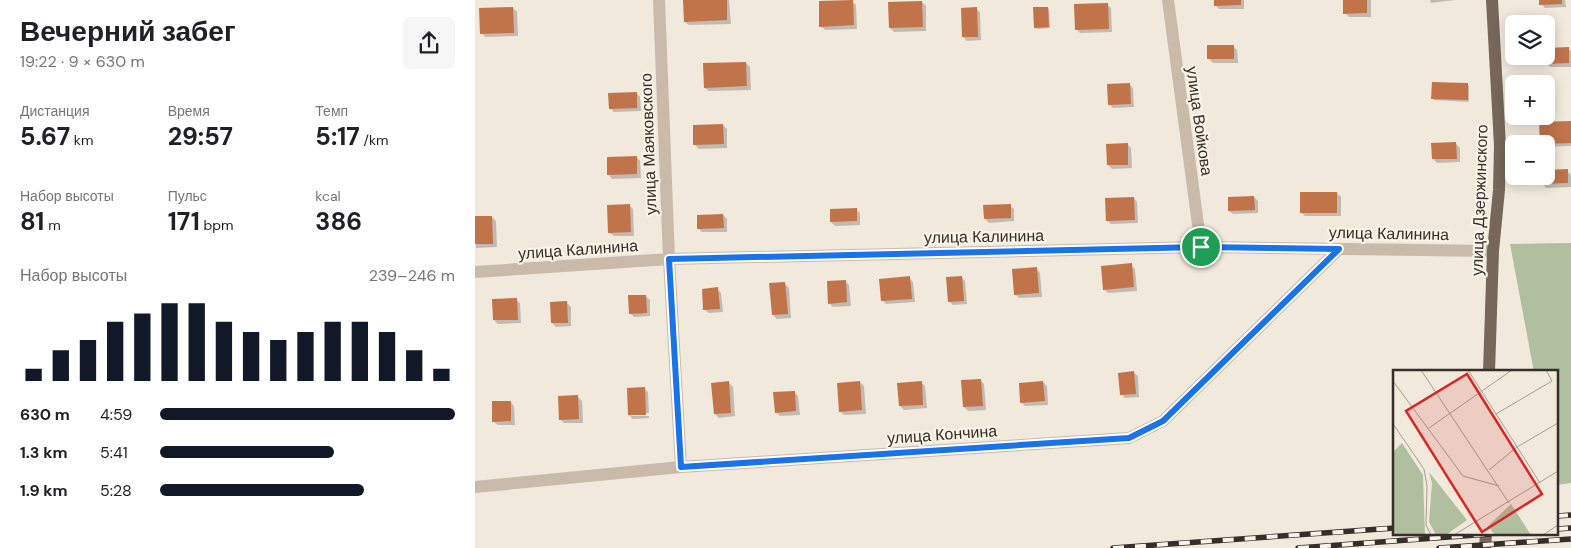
<!DOCTYPE html>
<html lang="ru">
<meta charset="utf-8">
<style>
:root{--surface:#fff;--page:#f6f6f6;--text:#202124;--muted:#757577;--accent:#111827}
body{margin:0;font-family:"DM Sans",sans-serif;background:var(--page);color:var(--text);height:100vh;display:flex;flex-direction:column;font-size:19px;white-space:nowrap}
*{box-sizing:border-box;margin:0}
p{font-size:16px;color:var(--muted)}
.icon{flex:none;width:28px;height:28px;fill:none;stroke:currentColor;stroke-width:2;stroke-linecap:round;stroke-linejoin:round}
.map{position:relative;flex:1;overflow:hidden}
.details{display:flex;flex-direction:column;background:var(--surface);width:475px}
.details>*{flex:none}
.buttons{position:absolute;left:1030px;top:15px;display:grid;gap:10px}
.buttons a{display:grid;place-items:center;width:50px;height:50px;border-radius:8px;background:var(--surface);box-shadow:0 2px 12px #0003;font-size:25px}
.pin{position:absolute;display:grid;place-items:center;width:42px;height:42px;color:#fff;margin:-21px;border:2px solid #fff;border-radius:50%;box-shadow:0 1px 5px #0007}
.round{display:grid;place-items:center;flex:none;width:52px;height:52px;border-radius:8px;background:var(--page)}
.summary{display:flex;align-items:center;justify-content:space-between;height:85px;padding:0 20px}
h1{font-size:28px;font-weight:700;line-height:38px}
.stats{display:grid;grid-template-columns:repeat(3,1fr);gap:8px;height:85px;padding:5px 20px}
.stats div{display:grid;align-content:center}
.stats b{font-size:25px;font-weight:700}
.stats small{font-size:14px;font-weight:400}
.stats p{font-size:14px}
.chart{height:140px;padding:10px 20px}
.chart p{display:flex;justify-content:space-between}
.chart svg{width:100%;height:90px;margin-top:5px;stroke:var(--accent);stroke-width:6}
ul{padding:0 20px;list-style:none;font-size:16px}
li{display:grid;grid-template-columns:80px 60px 1fr;align-items:center;height:38px}
li i{height:12px;border-radius:6px;background:var(--accent)}
main{display:flex;flex:1;min-height:0}
.map>svg:first-child{display:block}
.green{fill:#b0bf9d}
.shadow{fill:#0003}
.building{fill:#c1734a}
.lines{fill:none;stroke-linecap:round;stroke-linejoin:round}
.minor{stroke:#c9baa9;stroke-width:12}
.primary{stroke:#77675a;stroke-width:12}
.rail-casing{stroke:#362e28;stroke-width:5.5}
.rail{stroke:#f9f3e8;stroke-width:4;stroke-dasharray:11;stroke-linecap:butt}
.route-casing{stroke:#fff;stroke-width:10}
.route{stroke:#1a73e8;stroke-width:6}
.labels{text-anchor:middle;stroke-width:4.5;stroke-linejoin:round;paint-order:stroke}
.street-label{font-size:16px;fill:#362e28;stroke:#f9f3e8}
.inset-road{fill:none;stroke:#a69e94;stroke-width:1}
.view{fill:#d62828;fill-opacity:0.15;stroke:#d62828;stroke-width:2.5}
.inset-edge{fill:none;stroke:#362e28;stroke-width:2.5}
</style>
<main>
<section class="details">
<div class="summary"><div><h1>Вечерний забег</h1><p>19:22 · 9 × 630 m</p></div><a class="round"><svg class="icon" aria-label="share" viewBox="0 0 24 24"><path d="M12 15V3M7 8l5-5 5 5M5 13v7h14v-7"/></svg></a></div>
<div class="stats">
<div><p>Дистанция</p><b>5.67<small> km</small></b></div>
<div><p>Время</p><b>29:57</b></div>
<div><p>Темп</p><b>5:17<small> /km</small></b></div>
</div>
<div class="stats">
<div><p>Набор высоты</p><b>81<small> m</small></b></div>
<div><p>Пульс</p><b>171<small> bpm</small></b></div>
<div><p>kcal</p><b>386</b></div>
</div>
<div class="chart"><p><span>Набор высоты</span>239–246 m</p>
<svg viewBox="0 0 160 44" preserveAspectRatio="none"><path d="M5 44V38M15 44V29M25 44V24M35 44V15M45 44V11M55 44V6M65 44V6M75 44V15M85 44V20M95 44V24M105 44V20M115 44V15M125 44V15M135 44V20M145 44V29M155 44V38"/></svg>
</div>
<ul>
<li><b>630 m</b>4:59<i style="width:100%"></i></li>
<li><b>1.3 km</b>5:41<i style="width:59%"></i></li>
<li><b>1.9 km</b>5:28<i style="width:69%"></i></li>
</ul>
</section>
<div class="map">
<svg width="1096" height="548" viewBox="0 0 1096 548">
<rect width="100%" height="100%" fill="#f1e9dc"/>
<path class="green" d="M1096,243V483L1082,485V372H1059L1035,244Z"/>
<g class="shadow">
<path d="M209,0H254L256,24L214,25L210,22Z"/>
<path d="M740,0H769V9H744L740,5Z"/>
<path d="M869,0H896V17H874L870,13Z"/>
<path d="M955,0H980L956,3Z"/>
<path d="M1065,0H1090L1091,7L1070,8L1066,4Z"/>
<path d="M377,1L381,5L382,29L350,30L346,26Z"/>
<path d="M447,2L451,6V31L419,32L415,28Z"/>
<path d="M632,4L636,8L637,32L605,33L601,29Z"/>
<path d="M38,8L42,12L43,36L10,37L7,33Z"/>
<path d="M573,8L574,9L575,28L562,29L560,27Z"/>
<path d="M501,9L505,12L506,40L492,41L488,37Z"/>
<path d="M758,46L762,50L763,63H738L734,59Z"/>
<path d="M1093,49L1096,51V67H1075L1071,63Z"/>
<path d="M271,63L275,67L276,90L234,91L230,88Z"/>
<path d="M654,84L658,88L659,107L638,108L634,104Z"/>
<path d="M993,85L994,86V102L959,100L957,98Z"/>
<path d="M161,93L165,97L166,111L139,112L135,108Z"/>
<path d="M1096,122V146L1071,147V144Z"/>
<path d="M248,125L252,129V148L224,149L220,145Z"/>
<path d="M652,144L656,148L657,168L637,169L633,165Z"/>
<path d="M981,144L985,148V162L962,163L958,159Z"/>
<path d="M161,157L165,161L166,178L137,179L134,175Z"/>
<path d="M1092,171L1096,175V187L1071,188L1068,184L1071,176Z"/>
<path d="M862,193L866,197V216H830L826,212Z"/>
<path d="M779,197L783,201V213L758,214L754,211Z"/>
<path d="M659,198L662,202L663,223L636,224L632,220Z"/>
<path d="M154,205L158,209L159,236H139L135,233Z"/>
<path d="M535,206L539,209V221L514,223L510,219Z"/>
<path d="M381,209L385,213V225L360,226L356,222Z"/>
<path d="M248,215L252,219V232H227L223,228Z"/>
<path d="M17,217L21,221L22,247L1,248L0,218Z"/>
<path d="M656,265L660,269L662,291L633,293L629,289Z"/>
<path d="M561,269L565,273L567,297L544,298L540,294Z"/>
<path d="M486,277L490,281L492,304L478,305L474,301Z"/>
<path d="M434,278L438,282L440,302L411,304L407,300Z"/>
<path d="M370,281L374,285L376,306L358,307L354,303Z"/>
<path d="M310,284L314,288L316,318L302,319L298,315Z"/>
<path d="M242,289L246,293L248,312L234,313L230,310Z"/>
<path d="M171,296L175,300V316L159,317L155,313Z"/>
<path d="M41,300L45,303L46,323L23,324L19,320Z"/>
<path d="M92,303L96,307V326L81,327L77,323Z"/>
<path d="M659,373L663,376L664,397L650,398L646,394Z"/>
<path d="M505,380L509,384L511,410L493,411L489,407Z"/>
<path d="M385,382L389,386L391,414L369,415L365,411Z"/>
<path d="M446,382L450,386L452,408L429,410L425,406Z"/>
<path d="M568,382L572,386L573,405L550,406L546,402Z"/>
<path d="M254,383L258,387L260,416L244,418L240,414Z"/>
<path d="M169,388L173,392L174,413L156,414V416H174V418L158,419L154,415Z"/>
<path d="M319,392L323,396L325,415L305,416L301,412Z"/>
<path d="M103,397L107,401L108,423H89L85,419Z"/>
<path d="M35,402L39,406L40,425H23L19,422Z"/>
</g>
<g class="building">
<path d="M208,0H252V20L209,22Z"/>
<path d="M378,0L379,25L344,27V1Z"/>
<path d="M739,0H766V5L739,6Z"/>
<path d="M868,0H892V13L868,14Z"/>
<path d="M1064,0H1087V4L1064,5Z"/>
<path d="M447,1L448,27L414,28L413,2Z"/>
<path d="M633,3L634,29L600,30L599,4Z"/>
<path d="M38,7L39,33L5,34L4,8Z"/>
<path d="M502,7L503,37H487L486,8Z"/>
<path d="M558,7H573L574,27L559,28Z"/>
<rect x="732" y="45" width="27" height="14"/>
<path d="M1094,47V63L1070,64L1071,48Z"/>
<path d="M271,62L272,86L229,88L228,63Z"/>
<path d="M957,82L993,83V100L956,99Z"/>
<path d="M655,83L656,104L633,105L632,84Z"/>
<path d="M162,92V108L134,109L133,93Z"/>
<path d="M1096,121V143L1065,144L1064,122Z"/>
<path d="M248,124L249,144L218,145V125Z"/>
<path d="M981,142L982,159H957L956,143Z"/>
<path d="M653,143V165H632L631,144Z"/>
<path d="M162,156V174L132,175V157Z"/>
<path d="M1093,169V183L1066,184V176H1071V170Z"/>
<rect x="825" y="192" width="37" height="21"/>
<path d="M779,196L780,210L753,211V197Z"/>
<path d="M659,197L660,220L631,221L630,198Z"/>
<path d="M155,204L156,232L133,233L132,205Z"/>
<path d="M536,204V218L509,219L508,205Z"/>
<path d="M382,208V221L355,222V209Z"/>
<path d="M248,214L249,228L222,229V215Z"/>
<path d="M0,216H17L18,244H0Z"/>
<path d="M657,263L659,287L628,290L626,266Z"/>
<path d="M562,267L564,293L539,295L537,269Z"/>
<path d="M435,276L437,299L406,301L404,279Z"/>
<path d="M487,276L489,301L473,302L471,277Z"/>
<path d="M371,280L372,302L353,304L352,281Z"/>
<path d="M310,282L313,314L297,315L294,283Z"/>
<path d="M243,287L245,309L228,310L227,289Z"/>
<path d="M153,295H171L172,313L154,314Z"/>
<path d="M42,298L43,320H18L17,299Z"/>
<path d="M92,301L93,323H76L75,302Z"/>
<path d="M659,371L661,394L645,395L643,373Z"/>
<path d="M506,379L508,406L488,407L486,380Z"/>
<path d="M254,381L256,413L239,414L236,383Z"/>
<path d="M385,381L387,410L364,412L362,383Z"/>
<path d="M447,381L448,405L424,406L422,383Z"/>
<path d="M568,381L570,401L545,403L544,383Z"/>
<path d="M170,387L171,415H153L152,388Z"/>
<path d="M320,391L321,411L300,413L298,392Z"/>
<path d="M103,395L104,419L84,420L83,396Z"/>
<path d="M17,401H36V421L17,422Z"/>
</g>
<g class="lines">
<g class="minor">
<path d="M184,0L194,259L206,467"/>
<path d="M693,0L726,247"/>
<path d="M0,272L194,259L726,247L1018,251"/>
<path d="M0,487L206,467L654,438L688,421L864,249"/>
</g>
<g class="primary">
<path d="M1014,372L1018,251L1024,190L1025,146L1017,0"/>
<path d="M1010,548L1011,534"/>
</g>
<defs>
<g id="rail">
<path d="M1082,516L1096,515"/>
<path d="M1082,529L1096,528"/>
<path d="M638,548L920,528"/>
<path d="M823,548L1015,534"/>
<path d="M964,548L1096,539"/>
</g>
</defs>
<use href="#rail" class="rail-casing"/>
<use href="#rail" class="rail"/>
</g>
<g class="lines">
<defs>
<path id="route" d="M726,247L864,249L688,421L654,438L206,467L194,259Z"/>
</defs>
<use href="#route" class="route-casing"/>
<use href="#route" class="route"/>
</g>
<g class="labels">
<g class="street-label">
<text transform="translate(725 121) rotate(82)" y="6">улица Войкова</text>
<text transform="translate(173 144) rotate(-92)" y="6">улица Маяковского</text>
<text transform="translate(1004 200) rotate(-88)" y="6">улица Дзержинского</text>
<text transform="translate(914 233) rotate(1)" y="6">улица Калинина</text>
<text transform="translate(509 236) rotate(-1)" y="6">улица Калинина</text>
<text transform="translate(103 249) rotate(-4)" y="6">улица Калинина</text>
<text transform="translate(467 434) rotate(-4)" y="6">улица Кончина</text>
</g>
</g>
<g transform="translate(918 370)">
<rect width="165" height="165" fill="#f1e9dc"/>
<path d="M9,73L30,105L32,165H0V82ZM36,102L74,150L53,165H43L36,152L39,113ZM118,134L138,165H102L95,156Z" fill="#b0bf9d"/>
<path class="inset-road" d="M28,0L116,133M75,0L147,113M0,11L70,106L106,116M103,44L159,11L153,0M0,54L31,99L34,116L33,155L38,165M36,58L119,0M96,100L124,77L165,53M61,165L165,101M150,165L165,155"/>
<path class="view" d="M74,4L149,124L89,162L13,41Z"/>
<rect width="165" height="165" class="inset-edge"/>
</g>
</svg>
<div class="buttons">
<a><svg class="icon" aria-label="layers" viewBox="0 0 24 24"><path d="M12 4l9 5-9 5-9-5zM3 14l9 5 9-5"/></svg></a>
<a>+</a>
<a>−</a>
</div>
<div class="pin" style="left:726px;top:247px;background:#1e9e55"><svg class="icon" aria-label="arrive" viewBox="0 0 24 24"><path d="M6 21V4h12l-3 4 3 4H6"/></svg></div>
</div>
</main>
